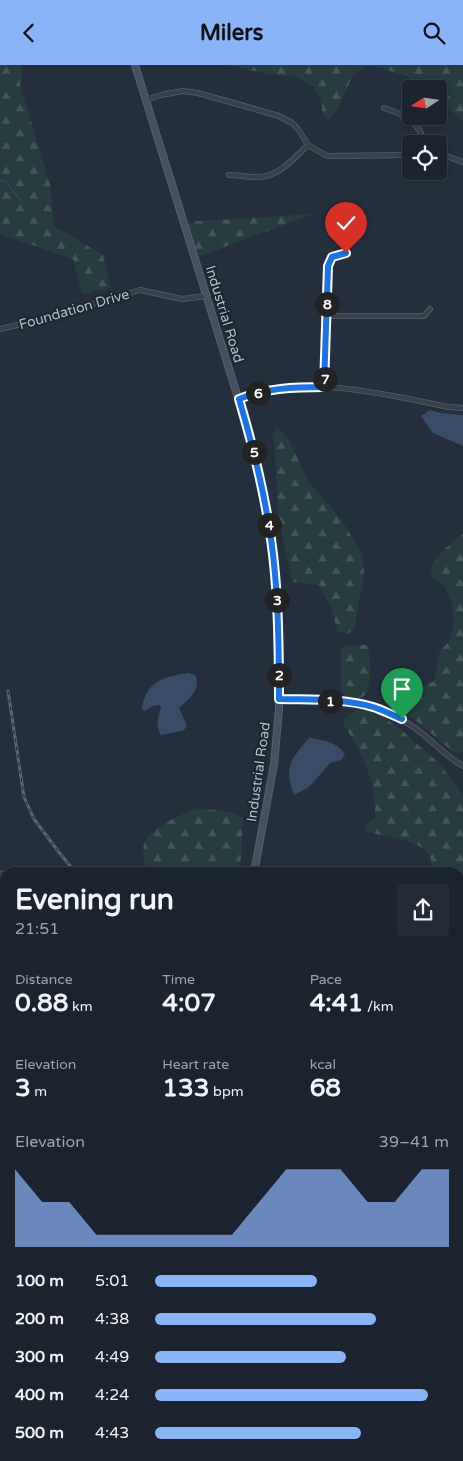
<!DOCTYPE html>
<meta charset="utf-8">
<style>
:root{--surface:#1b232e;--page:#242b36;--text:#f1f3f6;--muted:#a0a4aa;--line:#39404a;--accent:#8ab4f8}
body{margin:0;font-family:"Varela Round",sans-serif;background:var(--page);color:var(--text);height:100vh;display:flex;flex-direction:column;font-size:19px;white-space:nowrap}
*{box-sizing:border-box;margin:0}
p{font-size:16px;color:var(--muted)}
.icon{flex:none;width:28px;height:28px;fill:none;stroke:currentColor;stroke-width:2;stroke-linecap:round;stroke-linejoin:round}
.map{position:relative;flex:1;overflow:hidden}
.side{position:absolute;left:0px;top:802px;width:464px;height:594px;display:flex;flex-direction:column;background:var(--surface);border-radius:15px 15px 0 0;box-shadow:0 2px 8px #0003,0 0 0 1px var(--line)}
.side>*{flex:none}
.needle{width:32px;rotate:258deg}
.tools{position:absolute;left:402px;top:15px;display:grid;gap:10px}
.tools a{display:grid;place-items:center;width:45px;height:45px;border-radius:5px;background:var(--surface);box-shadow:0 2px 8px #0003,0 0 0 1px var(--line);font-size:25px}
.pin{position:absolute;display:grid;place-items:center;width:42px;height:42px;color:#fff;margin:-51px -21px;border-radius:50% 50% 50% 0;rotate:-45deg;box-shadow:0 0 5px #0007}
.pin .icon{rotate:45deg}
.km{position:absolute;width:25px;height:25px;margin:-12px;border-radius:50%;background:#222;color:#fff;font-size:14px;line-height:25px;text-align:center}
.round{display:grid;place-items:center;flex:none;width:52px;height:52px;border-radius:5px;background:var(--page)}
.head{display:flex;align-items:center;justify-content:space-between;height:85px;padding:0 15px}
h1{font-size:28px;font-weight:700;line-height:38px}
.metrics{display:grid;grid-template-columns:repeat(3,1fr);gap:8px;height:85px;padding:5px 15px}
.metrics div{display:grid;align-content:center}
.metrics b{font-size:25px;font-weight:700}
.metrics small{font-size:14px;font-weight:400}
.metrics p{font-size:14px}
.chart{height:140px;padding:10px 15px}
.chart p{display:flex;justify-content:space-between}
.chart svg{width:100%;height:90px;margin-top:5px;fill:var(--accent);opacity:.7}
ul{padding:0 15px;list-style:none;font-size:16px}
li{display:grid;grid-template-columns:80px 60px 1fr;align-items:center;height:38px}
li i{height:12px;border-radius:6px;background:var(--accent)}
header{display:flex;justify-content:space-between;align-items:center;height:65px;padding:0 15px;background:var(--accent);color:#111;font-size:22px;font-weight:700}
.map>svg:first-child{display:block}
.forest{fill:url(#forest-firs)}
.garden{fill:#263c3f}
.water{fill:#394c67}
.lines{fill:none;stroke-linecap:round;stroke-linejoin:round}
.stream{stroke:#394c67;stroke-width:1}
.minor-casing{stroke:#565f6c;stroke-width:6}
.secondary-casing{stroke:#565f6c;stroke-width:8}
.primary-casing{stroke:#414a57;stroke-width:9}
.minor{stroke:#38414e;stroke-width:4.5}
.secondary{stroke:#465061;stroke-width:6}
.primary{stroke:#56606e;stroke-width:7}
.rail-casing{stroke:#5a6575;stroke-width:3}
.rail{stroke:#1d2633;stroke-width:1;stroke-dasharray:4;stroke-linecap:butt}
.route-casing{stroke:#fff;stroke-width:10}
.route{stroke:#1a73e8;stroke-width:6}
.labels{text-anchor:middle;stroke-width:4.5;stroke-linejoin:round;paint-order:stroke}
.street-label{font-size:14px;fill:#b4bcc9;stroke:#1d2633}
</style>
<header><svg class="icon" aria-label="back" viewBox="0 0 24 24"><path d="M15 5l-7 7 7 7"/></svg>Milers<svg class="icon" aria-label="search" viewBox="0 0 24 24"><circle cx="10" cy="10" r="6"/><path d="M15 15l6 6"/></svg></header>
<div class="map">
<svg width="463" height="1396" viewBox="0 0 463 1396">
<defs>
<pattern id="forest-firs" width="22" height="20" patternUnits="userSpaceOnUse" patternTransform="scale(1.25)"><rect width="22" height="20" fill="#263c3f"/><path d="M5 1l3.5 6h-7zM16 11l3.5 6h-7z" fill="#435659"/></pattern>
</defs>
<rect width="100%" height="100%" fill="#242f3e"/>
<g class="forest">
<path d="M0,0H21L22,4L20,20L50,119L54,161L103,190L111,223L82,229L73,194L0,169Z"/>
<path d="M228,0H463V55L439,37V24H424L408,12L382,3L365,1L353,10L337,46L329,54L323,51L321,36L314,22L296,12L267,9Z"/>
<path d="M313,149L195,193L184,157Z"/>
<path d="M277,362L289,375L308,416L341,454L361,487L364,505L363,520L359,535L355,562L348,569L338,567L331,542L319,520L292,517L278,449L275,387L272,370Z"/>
<path d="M463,469V686L460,688L453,687L414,654L393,640L395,627L403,621H424L434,616C437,607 437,598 439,589C440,583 448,580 450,574C458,558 453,517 432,513L431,501C440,489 450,477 463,469Z"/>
<path d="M361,580H367C371,590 370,614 368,624C365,637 347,637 341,625V583L346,581Z"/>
<path d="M357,645L376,647L399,663L440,699L463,730V874L459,875V808L430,807C430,804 432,799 431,795C428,776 387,772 371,768L365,765L367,759L375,752C377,718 362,687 343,659L346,651Z"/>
<path d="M198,743L235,748L243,753L240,807H145C145,798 142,788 144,779C148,764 184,748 198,743Z"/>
<path d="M459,943H463V1151L459,1154Z"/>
</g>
<g class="garden">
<path d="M0,992L5,993V1059L0,1056Z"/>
<rect x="0" y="1079" width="5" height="58"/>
</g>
<g class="water">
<path d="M430,345L441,348L463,350V381L433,368L421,351Z"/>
<path d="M188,608L195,610C202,624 189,634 179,643L186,658V663L182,666L161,670C155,660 158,653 161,642L160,640L153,641L145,646L142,644C146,616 163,612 188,608Z"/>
<path d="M309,673C321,674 340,678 345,690L341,695L330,698L309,722L294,730C283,702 291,694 309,673Z"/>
</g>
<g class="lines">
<path class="stream" d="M0,115L6,117L23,138"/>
<defs>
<g id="minor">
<path d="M146,35L161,30L183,26L198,28L279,51L292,58L298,64L308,80L327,91L411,90"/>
<path d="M384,43C403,49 421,57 424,79"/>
<path d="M439,90L449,92L463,97"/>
<path d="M229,110C238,110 247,112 257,112C279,112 293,94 308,80"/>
<path d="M327,251H424L430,244"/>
<path d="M0,264L43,254L140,225L182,234L206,231"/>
<path d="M324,322L328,201L332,192L346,188"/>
<path d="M239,334C301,308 385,329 448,342L463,343"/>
<path d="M279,635C331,636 370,632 415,663C432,675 445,691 463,701"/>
</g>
<g id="secondary">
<path d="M135,0L252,378L270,468L275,508L279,562V644L274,699L254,808"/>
<path d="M177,1391L178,1396"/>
</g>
<g id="primary">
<path d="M459,1336L463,1332"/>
<path d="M352,1396L362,1391"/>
</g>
</defs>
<use href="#minor" class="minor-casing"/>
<use href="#secondary" class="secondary-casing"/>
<use href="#primary" class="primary-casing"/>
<use href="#minor" class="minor"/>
<use href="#secondary" class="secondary"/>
<use href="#primary" class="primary"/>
<defs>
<g id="rail">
<path d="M8,626L24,732L34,754L58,786L76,808"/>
<path d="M0,807L5,808"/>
<path d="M0,823L5,825"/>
<path d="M459,936L463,937"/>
<path d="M264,1391V1396"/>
</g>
</defs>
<use href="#rail" class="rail-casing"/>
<use href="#rail" class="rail"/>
</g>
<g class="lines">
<defs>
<path id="route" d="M346,188L332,192L328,201L324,322C296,322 265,323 239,334C256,391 270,449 275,509C279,551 279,593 279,634C310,635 343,633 373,642C383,645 392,650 402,654"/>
</defs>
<use href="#route" class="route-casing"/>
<use href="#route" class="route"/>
</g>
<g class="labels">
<g class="street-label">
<text transform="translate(74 244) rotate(-16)" y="5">Foundation Drive</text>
<text transform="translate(225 249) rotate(73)" y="5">Industrial Road</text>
<text transform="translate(258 707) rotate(-82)" y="5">Industrial Road</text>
</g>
</g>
</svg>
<div class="tools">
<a><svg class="needle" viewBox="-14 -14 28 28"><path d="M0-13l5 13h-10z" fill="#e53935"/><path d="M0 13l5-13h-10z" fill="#a0a4aa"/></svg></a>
<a><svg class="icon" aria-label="locate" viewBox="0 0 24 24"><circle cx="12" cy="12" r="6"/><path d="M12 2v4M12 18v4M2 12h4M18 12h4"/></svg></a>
</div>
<div class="pin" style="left:402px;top:654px;background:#1e9e55"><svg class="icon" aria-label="arrive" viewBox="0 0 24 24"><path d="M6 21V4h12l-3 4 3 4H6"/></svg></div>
<div class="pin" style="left:346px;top:188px;background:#d93025"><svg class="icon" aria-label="check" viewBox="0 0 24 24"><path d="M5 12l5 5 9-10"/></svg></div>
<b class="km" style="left:330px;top:636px">1</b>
<b class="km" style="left:279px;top:610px">2</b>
<b class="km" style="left:277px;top:535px">3</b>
<b class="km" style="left:269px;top:460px">4</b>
<b class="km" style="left:254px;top:387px">5</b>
<b class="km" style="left:258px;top:328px">6</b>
<b class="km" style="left:325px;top:314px">7</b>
<b class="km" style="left:327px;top:239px">8</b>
<section class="side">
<div class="head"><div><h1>Evening run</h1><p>21:51</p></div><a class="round"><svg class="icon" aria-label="share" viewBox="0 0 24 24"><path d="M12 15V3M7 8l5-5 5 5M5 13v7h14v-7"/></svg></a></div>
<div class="metrics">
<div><p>Distance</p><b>0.88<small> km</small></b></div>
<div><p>Time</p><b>4:07</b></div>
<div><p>Pace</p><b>4:41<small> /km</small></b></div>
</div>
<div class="metrics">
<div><p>Elevation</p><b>3<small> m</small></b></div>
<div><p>Heart rate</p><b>133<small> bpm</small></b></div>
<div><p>kcal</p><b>68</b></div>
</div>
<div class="chart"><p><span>Elevation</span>39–41 m</p>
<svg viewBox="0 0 160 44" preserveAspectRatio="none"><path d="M0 44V6L10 22L20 22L30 38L40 38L50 38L60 38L70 38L80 38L90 22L100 6L110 6L120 6L130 22L140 22L150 6L160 6V44z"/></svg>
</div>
<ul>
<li><b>100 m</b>5:01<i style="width:55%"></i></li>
<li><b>200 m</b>4:38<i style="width:75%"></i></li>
<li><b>300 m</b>4:49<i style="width:65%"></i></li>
<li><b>400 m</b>4:24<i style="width:93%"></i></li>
<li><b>500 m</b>4:43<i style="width:70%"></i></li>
</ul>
</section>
</div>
